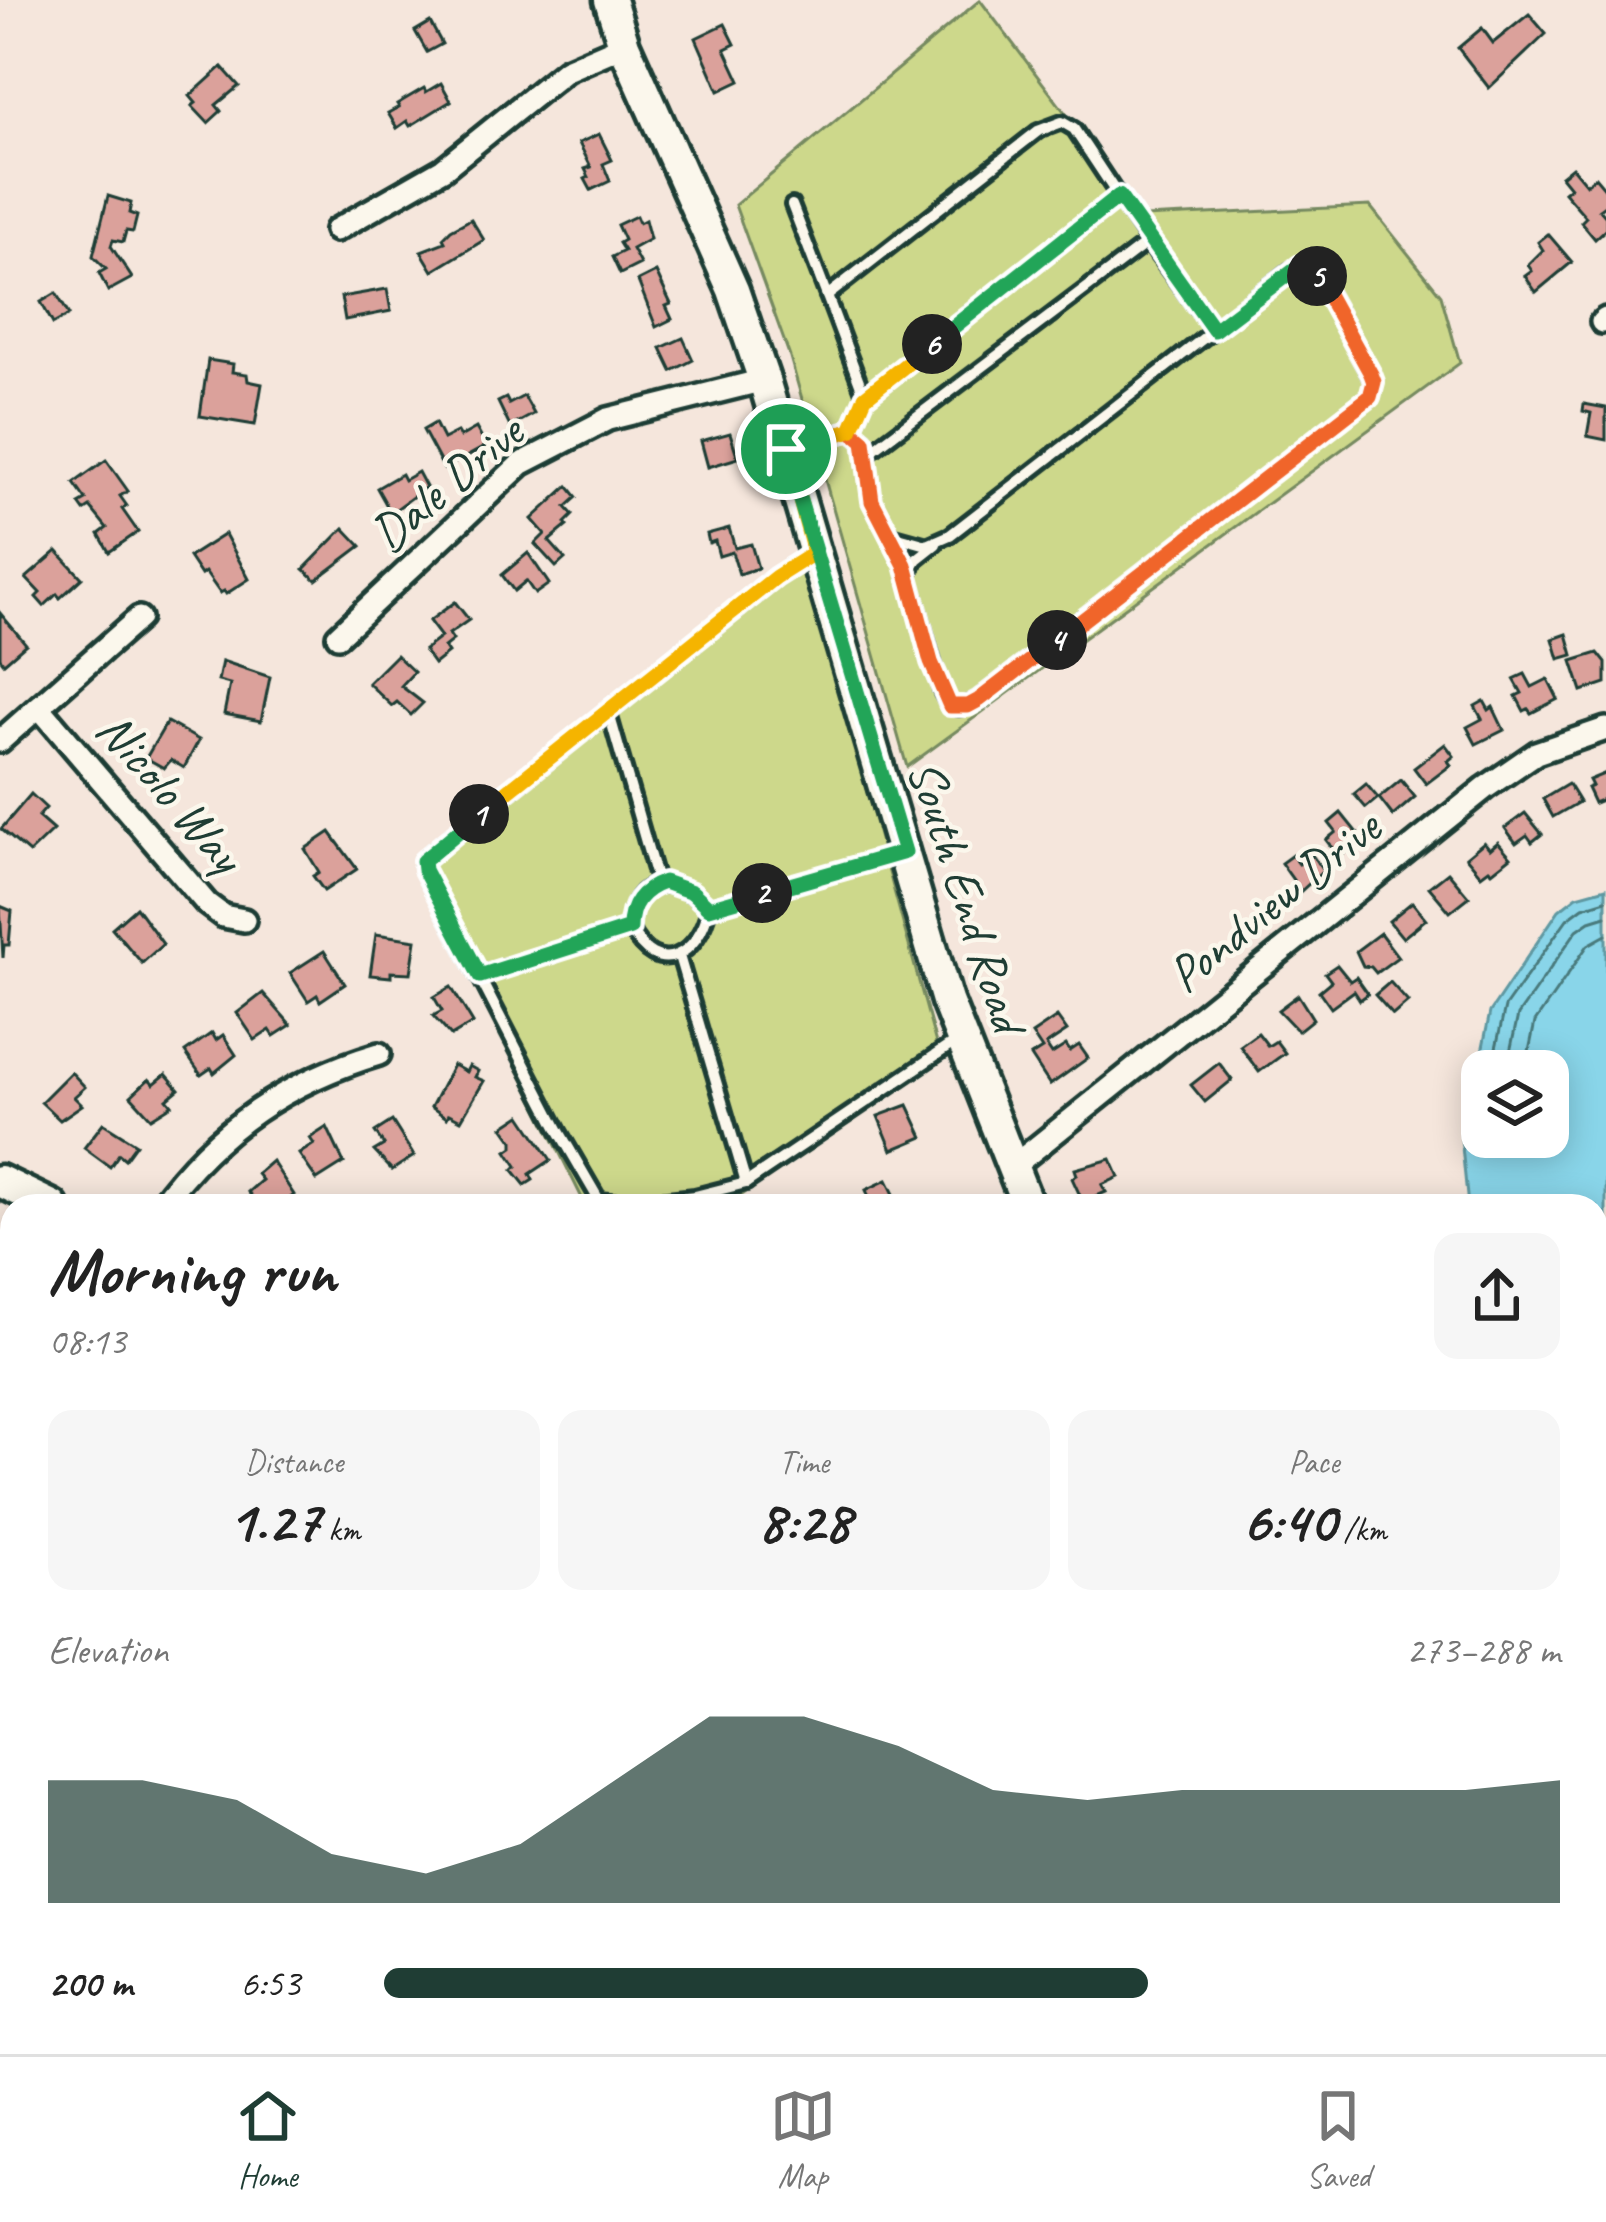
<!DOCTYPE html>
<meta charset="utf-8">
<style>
:root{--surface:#fff;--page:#f6f6f6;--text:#222;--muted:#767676;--line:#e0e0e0;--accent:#1f3d34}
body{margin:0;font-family:Caveat,sans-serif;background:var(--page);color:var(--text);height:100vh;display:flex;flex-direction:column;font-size:45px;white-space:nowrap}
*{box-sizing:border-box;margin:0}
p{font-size:39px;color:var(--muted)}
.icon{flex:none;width:66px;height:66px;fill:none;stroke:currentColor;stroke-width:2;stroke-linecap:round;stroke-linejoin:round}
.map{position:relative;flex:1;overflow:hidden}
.sheet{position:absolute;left:0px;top:1194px;width:1608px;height:861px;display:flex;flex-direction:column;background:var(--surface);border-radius:36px 36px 0 0;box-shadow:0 6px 30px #0003}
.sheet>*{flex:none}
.buttons{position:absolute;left:1461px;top:1050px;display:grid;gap:24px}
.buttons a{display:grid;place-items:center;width:108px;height:108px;border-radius:24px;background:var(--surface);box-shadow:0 6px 30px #0003;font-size:60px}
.pin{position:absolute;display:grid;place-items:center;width:102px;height:102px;color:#fff;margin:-51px;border:6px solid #fff;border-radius:50%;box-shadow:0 3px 12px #0007}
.km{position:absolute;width:60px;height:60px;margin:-30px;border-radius:50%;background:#222;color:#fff;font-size:33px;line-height:60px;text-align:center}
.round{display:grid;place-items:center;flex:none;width:126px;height:126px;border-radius:24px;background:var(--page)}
.head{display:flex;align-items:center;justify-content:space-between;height:204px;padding:0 48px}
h1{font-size:66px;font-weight:800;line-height:90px}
.metrics{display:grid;grid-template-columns:repeat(3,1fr);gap:18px;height:204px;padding:12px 48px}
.metrics div{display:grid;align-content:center;border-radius:24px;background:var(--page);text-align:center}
.metrics b{font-size:60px;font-weight:800}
.metrics small{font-size:33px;font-weight:400}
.metrics p{font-size:33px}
.chart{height:336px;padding:24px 48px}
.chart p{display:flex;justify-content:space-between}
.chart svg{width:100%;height:216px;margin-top:12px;fill:var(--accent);opacity:.7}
ul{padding:0 48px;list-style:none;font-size:39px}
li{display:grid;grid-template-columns:192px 144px 1fr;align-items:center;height:90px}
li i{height:30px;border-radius:15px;background:var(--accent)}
.tabs{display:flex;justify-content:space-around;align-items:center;height:168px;border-top:3px solid var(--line);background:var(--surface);font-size:33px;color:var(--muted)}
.tabs a{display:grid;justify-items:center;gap:6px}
.tabs .selected{color:var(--accent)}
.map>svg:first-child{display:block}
.green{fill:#cdd88b;stroke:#768a60;stroke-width:3}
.water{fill:#89d5e9;stroke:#5f98a1;stroke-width:3;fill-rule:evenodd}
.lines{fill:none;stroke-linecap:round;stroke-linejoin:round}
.shore{stroke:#497a7c;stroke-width:3}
.building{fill:#dba19b;stroke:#1f3d34;stroke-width:3}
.lane-casing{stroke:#1f3d34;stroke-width:20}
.street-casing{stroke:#1f3d34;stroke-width:30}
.secondary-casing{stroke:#1f3d34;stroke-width:39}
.lane{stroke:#fbf7ec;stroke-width:10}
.street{stroke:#fbf7ec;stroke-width:21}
.secondary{stroke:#fbf7ec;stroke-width:30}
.split-1-casing{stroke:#fff;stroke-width:24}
.split-2-casing{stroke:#fff;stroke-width:24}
.split-3-casing{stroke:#fff;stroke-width:24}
.split-4-casing{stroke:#fff;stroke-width:24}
.split-5-casing{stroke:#fff;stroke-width:24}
.split-6-casing{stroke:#fff;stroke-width:24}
.split-7-casing{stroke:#fff;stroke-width:24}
.split-1{stroke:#f5b400;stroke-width:15}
.split-2{stroke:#22a559;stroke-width:15}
.split-3{stroke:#22a559;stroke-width:15}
.split-4{stroke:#f0652b;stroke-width:15}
.split-5{stroke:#f0652b;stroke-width:15}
.split-6{stroke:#22a559;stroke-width:15}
.split-7{stroke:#f5b400;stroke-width:15}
.labels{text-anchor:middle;stroke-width:9;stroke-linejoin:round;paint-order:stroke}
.street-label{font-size:51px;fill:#1f3d34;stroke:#fbf7ec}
</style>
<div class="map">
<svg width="1606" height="2054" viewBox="0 0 1606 2054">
<rect width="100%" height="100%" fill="#f5e6dc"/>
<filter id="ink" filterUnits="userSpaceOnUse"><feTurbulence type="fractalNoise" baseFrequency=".00833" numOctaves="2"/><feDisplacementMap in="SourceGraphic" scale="24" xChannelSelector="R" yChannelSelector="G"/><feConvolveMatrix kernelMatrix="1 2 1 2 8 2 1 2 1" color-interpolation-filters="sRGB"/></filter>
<g filter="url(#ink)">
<g class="green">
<path d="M980,0L1144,217L1370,206L1441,295L1460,363L907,767L790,357L735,205Z"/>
<path d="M801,552L940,1058L726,1206H590L584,1202L416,863Z"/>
</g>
<g class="water">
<path d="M1606,888V1583L1596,1577V1206H1468L1460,1127L1478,1072L1490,1012L1559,910L1577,896ZM1482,1071H1548V1137H1482Z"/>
<path d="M1606,1694V1982L1596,1965V1698Z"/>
</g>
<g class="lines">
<g class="shore">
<path d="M1491,1071L1505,1007L1567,919L1583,907L1606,900"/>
<path d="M1506,1071L1518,1015L1577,930L1590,921L1606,916"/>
<path d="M1525,1071L1535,1022L1588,945L1606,935"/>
</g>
</g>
<g class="building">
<path d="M1529,14L1546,34L1489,88L1458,48L1482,28L1493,43Z"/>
<path d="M430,22L442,44L427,52L415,31Z"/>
<path d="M725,24L735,44L725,49L740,81L719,91L696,38Z"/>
<path d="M222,67L239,86L216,105L221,111L208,123L192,106L196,103L190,96Z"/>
<path d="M441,83L451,101L410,126L407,121L397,128L388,113L399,107L397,104L424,88L426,92Z"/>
<path d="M599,134L612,160L603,164L610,181L591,190L585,179L589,177L585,169L591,167L579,143Z"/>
<path d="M1572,167L1586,184L1595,177L1606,190V204L1599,209L1606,217V229L1595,239L1581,222L1586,217L1564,192L1570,187L1561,176Z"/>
<path d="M108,196L131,203L129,213L137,216L133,232L126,231L123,242L113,240L111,246L132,278L108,291L99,273L106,269L93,256Z"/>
<path d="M636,216L639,223L645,220L650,239L632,249L640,264L620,274L612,257L624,251L619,243L624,240L617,225Z"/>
<path d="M471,219L484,240L433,271L421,251L445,242L443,238L451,230Z"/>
<path d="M1548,234L1572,262L1536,292L1525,276L1532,271L1528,265L1543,250L1538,242Z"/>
<path d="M656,272L671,304L666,306L672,319L656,327L638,281Z"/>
<path d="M387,289L391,311L345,320L341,297Z"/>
<path d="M56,293L69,315L53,324L41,302Z"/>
<path d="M683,338L693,360L672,371L661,348Z"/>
<path d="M208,360L233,364L232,372L247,374L248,381L262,384L255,425L200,416Z"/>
<path d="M524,396L534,414L510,427L498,402L506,398L509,404Z"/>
<path d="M1584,404L1606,408V440L1587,436L1591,413L1583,411Z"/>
<path d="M435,423L443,439L457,432L460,437L476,428L486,446L444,469L423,430Z"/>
<path d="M730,433L738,458L708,467L701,441Z"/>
<path d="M106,460L128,491L120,496L127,506L122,509L138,532L109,552L99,534L107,528L90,507L84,511L79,504L86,500L74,483Z"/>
<path d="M418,472L426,487L391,513L377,488L401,474L404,480Z"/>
<path d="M568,486L577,497L566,507L573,515L565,523L567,526L549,541L565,559L556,567L535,544L545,534L532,519Z"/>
<path d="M344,528L361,546L316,580L304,569Z"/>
<path d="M729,528L735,548L751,544L758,568L739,574L732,552L719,556L715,541L709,543L707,534Z"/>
<path d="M225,534L249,579L226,594L224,591L220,593L205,572L201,575L189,557Z"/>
<path d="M57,551L82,578L60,598L57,594L44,606L36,597L40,593L26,578Z"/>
<path d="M528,553L549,584L535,594L526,581L514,591L502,575Z"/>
<path d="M455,602L469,620L449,634L453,640L444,647L448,653L434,664L424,650L441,637L429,621Z"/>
<path d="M0,613L26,644L4,663L0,658Z"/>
<path d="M1567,634L1573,655L1559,659L1553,639Z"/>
<path d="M1598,653L1606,663V683L1582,691L1572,661Z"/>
<path d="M396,655L414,672L401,686L423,703L411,715L397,702L392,706L368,683Z"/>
<path d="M222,661L270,677L261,721L224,714L230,684L218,681Z"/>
<path d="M1525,674L1532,687L1548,679L1558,699L1531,713L1528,709L1524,711L1516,696L1522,693L1514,679Z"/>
<path d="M1484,701L1489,710L1493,707L1504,730L1476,744L1467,727L1482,719L1475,706Z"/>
<path d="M167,722L199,740L184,768L171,760L164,768L146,758Z"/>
<path d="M1445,744L1454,756L1448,761L1451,765L1426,784L1414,768Z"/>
<path d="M1606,773V798L1594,803L1587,788L1592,786L1589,780Z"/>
<path d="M1401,780L1415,797L1393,816L1379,798Z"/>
<path d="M1366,784L1378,798L1366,808L1354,794Z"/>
<path d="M1568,784L1579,802L1553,817L1543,799Z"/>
<path d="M31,794L46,808L38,817L53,830L29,853L1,829Z"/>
<path d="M1341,813L1362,839L1339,857L1326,840L1336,832L1329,823Z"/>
<path d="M1525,813L1542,834L1532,842L1527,835L1516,843L1505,828Z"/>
<path d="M330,832L357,869L324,891L313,876L319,872L305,849Z"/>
<path d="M1484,842L1490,849L1498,842L1511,857L1492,872L1489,869L1481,875L1466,857Z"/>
<path d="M1292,855L1299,864L1312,855L1323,871L1301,891L1281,863Z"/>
<path d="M1448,872L1469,897L1450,912L1429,887Z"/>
<path d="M1412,902L1426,919L1403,938L1389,921Z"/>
<path d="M0,906L12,911L9,945H4L3,958Z"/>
<path d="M136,907L163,944L142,963L112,928Z"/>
<path d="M1380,933L1398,957L1376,973L1371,967L1363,966L1356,951Z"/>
<path d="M376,934L416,940L411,973L391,972V977L370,975Z"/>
<path d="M324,951L345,984L320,1001L317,995L308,1001L290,973Z"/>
<path d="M1337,965L1350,981L1356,977L1368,994L1360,1000L1354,991L1331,1008L1319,991L1331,981L1325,973Z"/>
<path d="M1390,982L1408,1002L1393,1015L1375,995Z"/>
<path d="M451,987L473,1023L451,1036L433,1016L442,1011L434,997Z"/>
<path d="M263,993L291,1025L274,1036L270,1030L255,1040L237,1013Z"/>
<path d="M1298,995L1313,1019L1298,1031L1278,1010Z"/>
<path d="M1057,1017L1067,1031L1046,1045L1052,1054L1066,1045L1070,1051L1079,1045L1088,1058L1050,1085L1031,1056L1042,1049L1032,1034Z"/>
<path d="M212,1033L216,1040L223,1035L236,1055L214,1073L211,1068L201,1075L185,1052Z"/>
<path d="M1258,1033L1268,1046L1276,1041L1285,1053L1259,1072L1240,1046Z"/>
<path d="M1219,1063L1232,1080L1205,1102L1191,1085Z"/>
<path d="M453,1065L466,1072L469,1066L478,1071L475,1077L484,1081L461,1120L449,1114L447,1118L431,1107Z"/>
<path d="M71,1072L85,1087L74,1097L82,1105L60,1120L41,1102Z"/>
<path d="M166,1074L179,1089L167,1099L172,1105L151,1118L131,1096L149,1079L154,1084Z"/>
<path d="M908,1105L923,1137L892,1150L878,1116Z"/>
<path d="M521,1115L551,1160L530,1174L533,1180L525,1185L513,1170L517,1166L507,1151L513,1147V1141L503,1127Z"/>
<path d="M392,1121L414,1156L392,1170L374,1151L384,1145L375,1132Z"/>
<path d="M103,1123L136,1144L125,1159L119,1154L110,1167L84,1148Z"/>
<path d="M327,1127L344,1163L317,1180L299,1154L314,1144L310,1138Z"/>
<path d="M1111,1159L1119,1177L1102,1185L1106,1192L1083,1202L1072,1178L1077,1175L1075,1169Z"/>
<path d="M272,1161L294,1195L280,1206H260L248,1192L262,1180L257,1174Z"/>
<path d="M887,1180L899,1204L857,1206L870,1199L866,1190Z"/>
<path d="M8,1634L12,1657L0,1662V1638Z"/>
<path d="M484,2043L475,2054H450L455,2043Z"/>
<path d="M759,2043H790L776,2054H766Z"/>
<path d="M1419,2043H1452L1460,2054H1424Z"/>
</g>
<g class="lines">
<defs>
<g id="lane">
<path d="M792,205L827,296"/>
<path d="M865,397L1119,196"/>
<path d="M789,449L851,430L864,441L872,501L905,565L942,693L950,706L959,708L978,700L1370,397L1374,383L1325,288L1305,264L1289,271L1214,330L1158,256L1074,129L1062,122L1038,131L827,296L865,397L851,430"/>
<path d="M866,455L1149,241"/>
<path d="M891,535L927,545L950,535L1214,330"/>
<path d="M811,555L776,577L429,855L423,861L424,870L559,1131L599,1200L631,1203L695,1196L746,1183L958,1040"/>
<path d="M908,574L917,559L936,544"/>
<path d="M608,710L658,884"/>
<path d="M709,908C677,875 631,872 630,928C657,981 699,955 709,908L902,853"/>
<path d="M679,956L746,1183"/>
<path d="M480,976L630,928"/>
</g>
<g id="street">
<path d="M336,230L443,169L566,70L624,45"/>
<path d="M1602,322L1606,319"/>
<path d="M338,636L521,464L608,419L764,380"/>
<path d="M39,707L207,904L223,916L244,920"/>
<path d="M0,741L139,618"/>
<path d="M1011,1168L1485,788L1536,753L1606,729"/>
<path d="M160,1206C216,1129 288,1081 379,1054"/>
<path d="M0,1366L12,1356"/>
<path d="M0,1739L12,1730"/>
</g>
<g id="secondary">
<path d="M610,0L624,45L733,290L764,380L947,1001L1028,1206"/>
<path d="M0,1181L52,1206"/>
<path d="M1281,2043L1288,2054"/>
<path d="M901,2054L914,2043"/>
</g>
</defs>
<use href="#lane" class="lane-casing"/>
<use href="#street" class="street-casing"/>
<use href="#secondary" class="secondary-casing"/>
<use href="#lane" class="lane"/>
<use href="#street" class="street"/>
<use href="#secondary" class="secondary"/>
</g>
</g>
<g class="lines" filter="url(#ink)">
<defs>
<path id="split-1" d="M479,814L776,577L814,553L786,449"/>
<path id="split-2" d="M479,814L423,861L424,870L480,976L630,928C630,905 641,890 664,882L692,892L709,908L762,893"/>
<path id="split-3" d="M762,893L905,852L795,484"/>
<path id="split-4" d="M795,484L786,449L851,430L864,441L872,501L905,565L931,662L950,706H968L979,700L1057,640"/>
<path id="split-5" d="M1057,640L1370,397L1374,382L1371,374L1317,276"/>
<path id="split-6" d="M932,344L1119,196L1214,330L1300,265L1309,266L1317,276"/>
<path id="split-7" d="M786,449L851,430L865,397L932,344"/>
</defs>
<use href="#split-1" class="split-1-casing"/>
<use href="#split-2" class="split-2-casing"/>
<use href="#split-3" class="split-3-casing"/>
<use href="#split-4" class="split-4-casing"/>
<use href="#split-5" class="split-5-casing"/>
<use href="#split-6" class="split-6-casing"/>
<use href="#split-7" class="split-7-casing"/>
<use href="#split-1" class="split-1"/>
<use href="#split-2" class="split-2"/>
<use href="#split-3" class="split-3"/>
<use href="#split-4" class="split-4"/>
<use href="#split-5" class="split-5"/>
<use href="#split-6" class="split-6"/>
<use href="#split-7" class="split-7"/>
</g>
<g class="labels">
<g class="street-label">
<text transform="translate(446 482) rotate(-40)" y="18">Dale Drive</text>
<text transform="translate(171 791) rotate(49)" y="18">Nicolo Way</text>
<text transform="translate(968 895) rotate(72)" y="18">South End Road</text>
<text transform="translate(1273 900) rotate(-39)" y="18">Pondview Drive</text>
</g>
</g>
</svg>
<div class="buttons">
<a><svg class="icon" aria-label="layers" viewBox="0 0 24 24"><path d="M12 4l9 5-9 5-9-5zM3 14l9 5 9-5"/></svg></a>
</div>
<div class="pin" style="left:786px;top:449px;background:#1e9e55"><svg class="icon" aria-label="arrive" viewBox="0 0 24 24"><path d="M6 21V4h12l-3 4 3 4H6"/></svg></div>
<b class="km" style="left:479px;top:814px">1</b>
<b class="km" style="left:762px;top:893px">2</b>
<b class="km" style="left:1057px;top:640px">4</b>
<b class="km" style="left:1317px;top:276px">5</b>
<b class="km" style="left:932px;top:344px">6</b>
<section class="sheet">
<div class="head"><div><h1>Morning run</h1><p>08:13</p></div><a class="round"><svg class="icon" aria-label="share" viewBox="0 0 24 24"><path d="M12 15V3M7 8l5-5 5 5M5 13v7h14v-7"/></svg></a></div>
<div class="metrics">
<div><p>Distance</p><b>1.27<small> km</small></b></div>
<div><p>Time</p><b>8:28</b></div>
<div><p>Pace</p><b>6:40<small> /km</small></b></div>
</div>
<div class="chart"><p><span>Elevation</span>273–288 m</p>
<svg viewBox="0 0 160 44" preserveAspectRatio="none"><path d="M0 44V19L10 19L20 23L30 34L40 38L50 32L60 19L70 6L80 6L90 12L100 21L110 23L120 21L130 21L140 21L150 21L160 19V44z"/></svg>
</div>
<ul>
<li><b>200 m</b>6:53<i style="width:65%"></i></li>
</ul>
</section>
</div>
<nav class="tabs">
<a class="selected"><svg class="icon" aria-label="home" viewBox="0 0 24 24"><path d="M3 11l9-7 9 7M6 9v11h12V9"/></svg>Home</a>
<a><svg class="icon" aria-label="map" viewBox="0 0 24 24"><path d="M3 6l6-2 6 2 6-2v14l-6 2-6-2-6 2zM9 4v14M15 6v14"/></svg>Map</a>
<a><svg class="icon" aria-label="saved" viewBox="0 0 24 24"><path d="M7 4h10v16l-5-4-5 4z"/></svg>Saved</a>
</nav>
